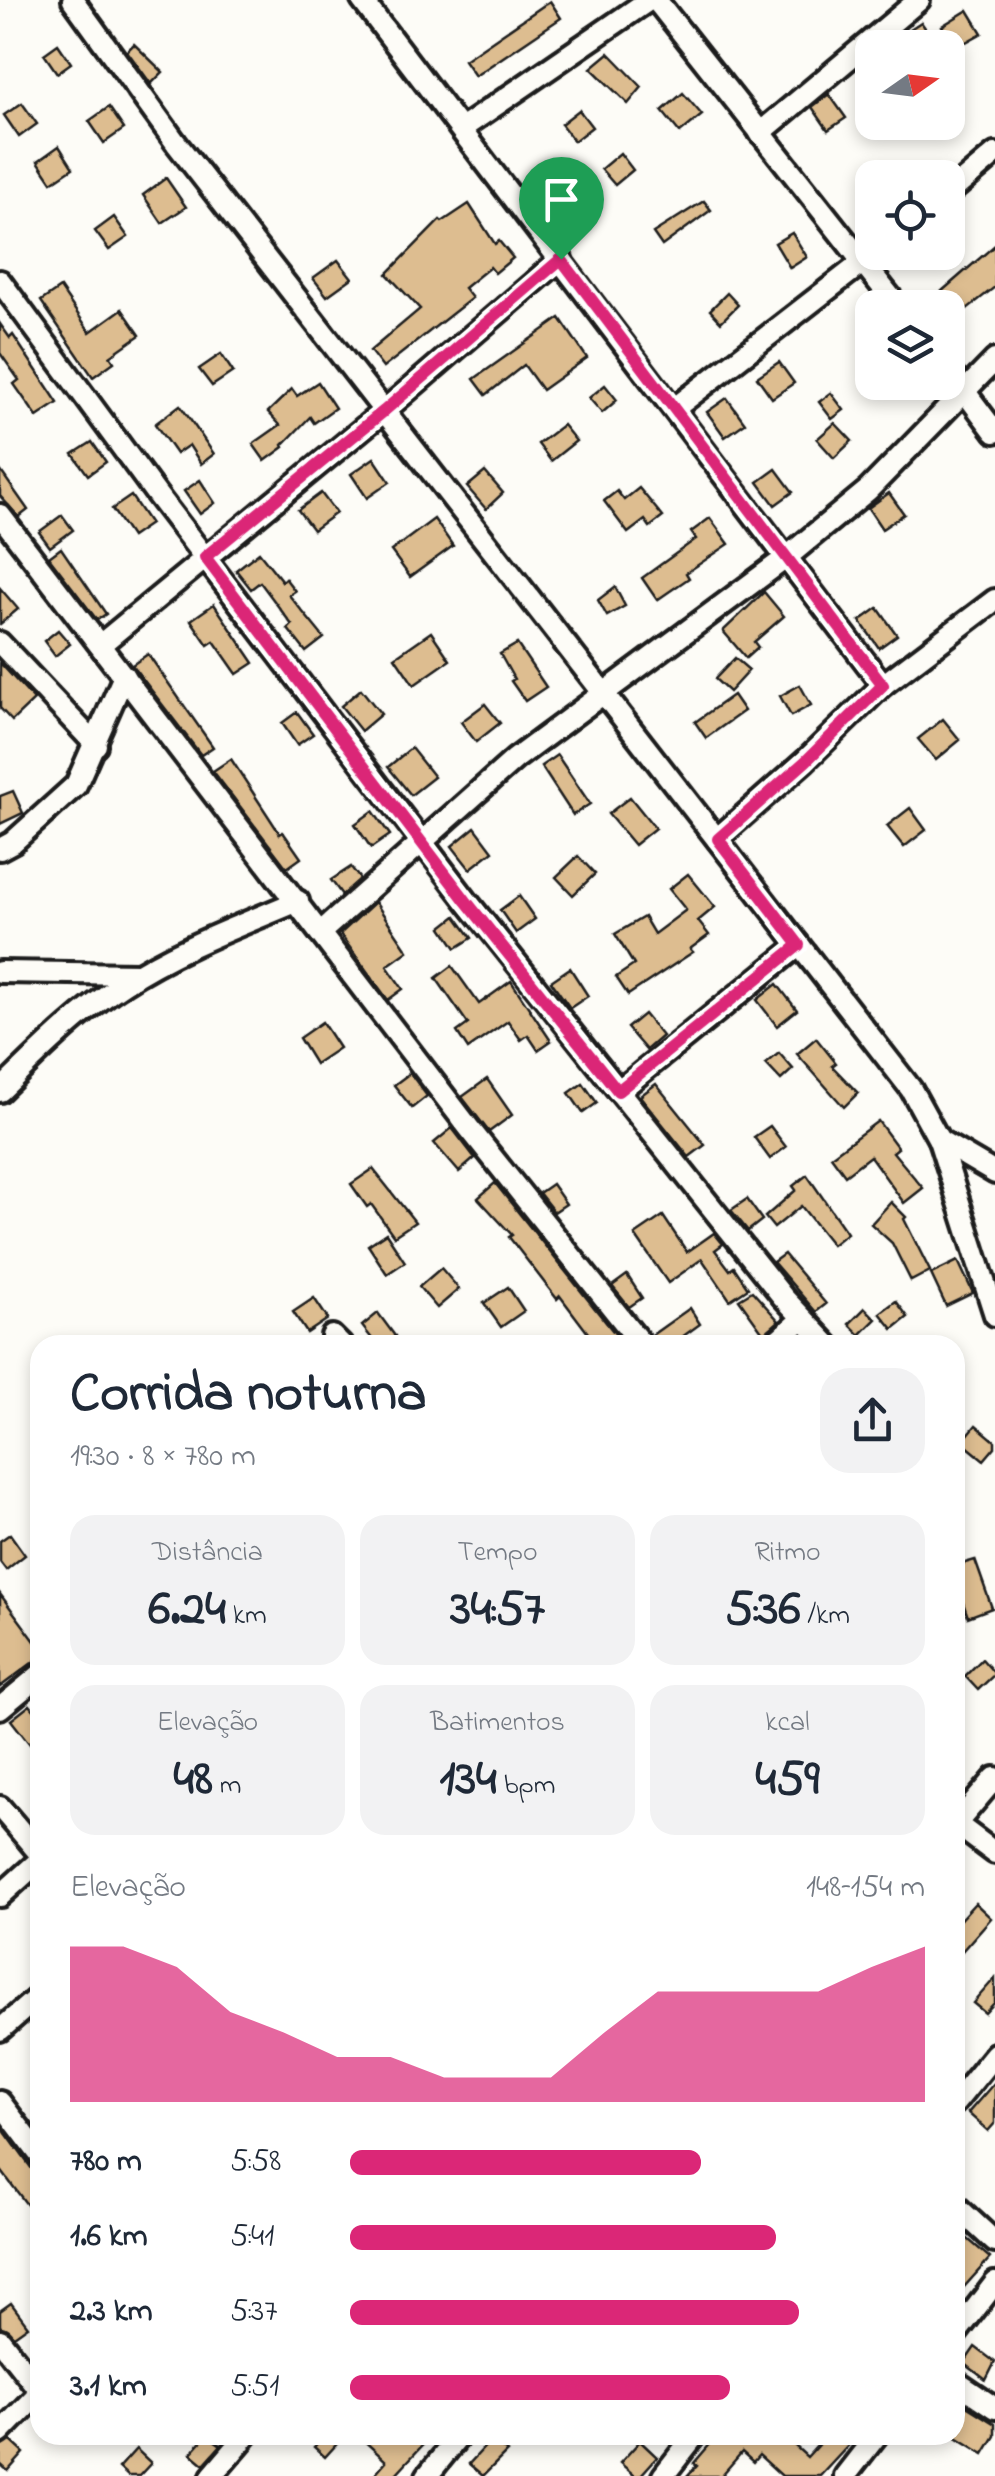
<!DOCTYPE html>
<html lang="pt">
<meta charset="utf-8">
<style>
:root{--surface:#fff;--page:#f2f2f3;--text:#1f2937;--muted:#747a83;--accent:#db2777}
body{margin:0;font-family:"Indie Flower",sans-serif;background:var(--page);color:var(--text);height:100vh;display:flex;flex-direction:column;font-size:38px;white-space:nowrap}
*{box-sizing:border-box;margin:0}
p{font-size:32px;color:var(--muted)}
.icon{flex:none;width:55px;height:55px;fill:none;stroke:currentColor;stroke-width:2;stroke-linecap:round;stroke-linejoin:round}
.map{position:relative;flex:1;overflow:hidden}
.panel{position:absolute;left:30px;top:1335px;width:935px;height:1110px;display:flex;flex-direction:column;background:var(--surface);border-radius:30px;box-shadow:0 5px 15px #0003}
.panel>*{flex:none}
.needle{width:65px;rotate:76deg}
.controls{position:absolute;left:855px;top:30px;display:grid;gap:20px}
.controls a{display:grid;place-items:center;width:110px;height:110px;border-radius:20px;background:var(--surface);box-shadow:0 5px 15px #0003;font-size:50px}
.pin{position:absolute;display:grid;place-items:center;width:85px;height:85px;color:#fff;margin:-102px -42px;border-radius:50% 50% 50% 0;rotate:-45deg;box-shadow:0 0 10px #0007}
.pin .icon{rotate:45deg}
.round{display:grid;place-items:center;flex:none;width:105px;height:105px;border-radius:30px;background:var(--page)}
.summary{display:flex;align-items:center;justify-content:space-between;height:170px;padding:0 40px}
h1{font-size:55px;font-weight:700;line-height:75px}
.stats{display:grid;grid-template-columns:repeat(3,1fr);gap:15px;height:170px;padding:10px 40px}
.stats div{display:grid;align-content:center;border-radius:25px;background:var(--page);text-align:center}
.stats b{font-size:50px;font-weight:700}
.stats small{font-size:28px;font-weight:400}
.stats p{font-size:28px}
.chart{height:280px;padding:20px 40px}
.chart p{display:flex;justify-content:space-between}
.chart svg{width:100%;height:180px;margin-top:10px;fill:var(--accent);opacity:.7}
ul{padding:0 40px;list-style:none;font-size:32px}
li{display:grid;grid-template-columns:160px 120px 1fr;align-items:center;height:75px}
li i{height:25px;border-radius:12px;background:var(--accent)}
.map>svg:first-child{display:block}
.building{fill:#ddbd90;stroke:#1c1c1c;stroke-width:2.5}
.lines{fill:none;stroke-linecap:round;stroke-linejoin:round}
.street-casing{stroke:#1c1c1c;stroke-width:28}
.street{stroke:#fdfcf7;stroke-width:20}
.route-casing{stroke:#fff;stroke-width:20}
.route{stroke:#db2777;stroke-width:12}
</style>
<div class="map">
<svg width="995" height="2476" viewBox="0 0 995 2476">
<rect width="100%" height="100%" fill="#fdfcf7"/>
<filter id="ink" filterUnits="userSpaceOnUse"><feTurbulence type="fractalNoise" baseFrequency=".01" numOctaves="2"/><feDisplacementMap in="SourceGraphic" scale="20" xChannelSelector="R" yChannelSelector="G"/><feConvolveMatrix kernelMatrix="1 2 1 2 8 2 1 2 1" color-interpolation-filters="sRGB"/></filter>
<g filter="url(#ink)">
<g class="building">
<path d="M550,1L561,18L475,76L464,60Z"/>
<path d="M968,10L982,33L955,48L942,26Z"/>
<path d="M921,22L934,41L925,48H918L907,31Z"/>
<path d="M58,44L71,63L57,73L44,54Z"/>
<path d="M134,44L163,72L151,84L127,51Z"/>
<path d="M609,53L642,87L628,104L591,68Z"/>
<path d="M683,93L702,115L680,133L662,111Z"/>
<path d="M829,94L846,118L828,130L812,107Z"/>
<path d="M22,103L37,124L19,137L4,115Z"/>
<path d="M109,107L124,129L104,143L89,121Z"/>
<path d="M579,110L592,127L574,141L561,124Z"/>
<path d="M59,146L73,168L52,182L38,161Z"/>
<path d="M620,153L633,170L615,185L601,169Z"/>
<path d="M166,178L186,207L162,223L143,195Z"/>
<path d="M566,188L586,210L569,225L549,202Z"/>
<path d="M704,201L711,210L662,246L653,233Z"/>
<path d="M469,204L495,244L499,241L513,258L495,273L490,267L464,288L472,298L383,368L370,351L420,309L387,274L440,220L442,222Z"/>
<path d="M114,217L128,237L109,250L95,231Z"/>
<path d="M792,233L807,257L790,268L775,243Z"/>
<path d="M995,245V287L962,313L958,312L941,292Z"/>
<path d="M338,260L352,278L327,296L313,278Z"/>
<path d="M60,288L90,332L122,309L140,335L110,356L114,362L93,377L41,301Z"/>
<path d="M727,293L738,305L721,322L710,310Z"/>
<path d="M560,318L587,358L542,390L524,365L486,395L474,379Z"/>
<path d="M0,324L10,338L13,335L58,403L37,417L14,384L19,380L0,353Z"/>
<path d="M221,354L233,372L212,386L199,369Z"/>
<path d="M779,362L794,383L772,398L757,377Z"/>
<path d="M318,382L335,408L314,423L310,417L283,445L284,447L265,461L253,444L280,425L268,412L292,389L297,396Z"/>
<path d="M605,385L617,400L602,413L589,398Z"/>
<path d="M831,393L844,410L832,419L819,402Z"/>
<path d="M727,398L745,423L725,437L707,412Z"/>
<path d="M180,405L214,454L201,464L189,445L176,454L155,424Z"/>
<path d="M835,423L852,441L834,458L817,439Z"/>
<path d="M563,425L576,441L551,461L538,444Z"/>
<path d="M92,442L106,462L88,475L73,454Z"/>
<path d="M374,458L390,482L367,498L351,474Z"/>
<path d="M776,469L793,492L775,505L758,482Z"/>
<path d="M0,470L28,510L19,517L0,496Z"/>
<path d="M485,472L503,493L486,509L467,487Z"/>
<path d="M200,480L215,503L200,514L184,491Z"/>
<path d="M639,488L663,517L650,527L645,520L628,533L604,501L617,491L624,500Z"/>
<path d="M321,493L336,513L313,530L298,510Z"/>
<path d="M889,493L904,514L882,529L868,508Z"/>
<path d="M131,496L150,524L131,537L112,509Z"/>
<path d="M62,515L73,530L50,547L39,532Z"/>
<path d="M710,518L729,544L686,573L689,578L657,600L642,578L696,539L691,532Z"/>
<path d="M434,519L453,546L410,577L391,551Z"/>
<path d="M61,548L106,614L97,620L49,557Z"/>
<path d="M259,552L282,581L285,578L295,591L289,595L324,638L306,652L288,629L292,625L260,582L251,589L236,570Z"/>
<path d="M615,587L625,606L607,616L598,600Z"/>
<path d="M0,588L18,609L0,624Z"/>
<path d="M764,592L784,616L754,642L758,647L746,658L723,631Z"/>
<path d="M214,604L254,663L237,674L214,641L208,645L191,620Z"/>
<path d="M878,608L897,635L879,648L860,621Z"/>
<path d="M58,630L70,644L55,656L44,641Z"/>
<path d="M431,632L450,660L414,685L395,657Z"/>
<path d="M517,644L546,687L525,701L511,681L514,679L500,654Z"/>
<path d="M148,654L213,747L201,755L132,665Z"/>
<path d="M735,658L749,670L729,692L715,679Z"/>
<path d="M0,663L34,700L12,721L0,708Z"/>
<path d="M800,685L811,705L791,716L780,696Z"/>
<path d="M361,689L381,714L361,731L341,706Z"/>
<path d="M733,695L744,711L706,738L695,722Z"/>
<path d="M485,704L500,723L476,742L461,722Z"/>
<path d="M297,712L313,734L297,745L282,723Z"/>
<path d="M943,719L960,740L936,760L918,739Z"/>
<path d="M411,748L434,777L411,795L388,767Z"/>
<path d="M557,755L590,804L573,815L541,766Z"/>
<path d="M231,759L280,834L283,832L301,858L287,868L213,771Z"/>
<path d="M13,791L23,813L0,824V796Z"/>
<path d="M630,797L655,828L634,845L608,814Z"/>
<path d="M910,808L926,830L904,847L887,826Z"/>
<path d="M373,811L390,835L371,848L355,824Z"/>
<path d="M475,827L493,851L470,869L452,846Z"/>
<path d="M578,856L595,874L573,895L556,877Z"/>
<path d="M351,867L360,879L342,895L331,880Z"/>
<path d="M688,874L715,907L698,921L709,935L690,949L693,952L628,995L616,977L634,965L615,934L644,917L654,934L686,910L669,889Z"/>
<path d="M519,896L535,919L516,933L500,910Z"/>
<path d="M375,902L408,951L387,966L403,989L388,1000L340,934Z"/>
<path d="M456,916L472,938L456,948L442,927Z"/>
<path d="M452,966L479,1004L511,981L551,1041L538,1050L528,1035L521,1040L508,1021L468,1049L457,1032L468,1024L436,978Z"/>
<path d="M570,968L588,996L570,1008L551,981Z"/>
<path d="M777,984L797,1010L777,1026L757,1000Z"/>
<path d="M644,1014L662,1036L646,1050L627,1028Z"/>
<path d="M322,1022L339,1048L315,1064L299,1038Z"/>
<path d="M816,1038L836,1063L832,1066L858,1093L844,1107L797,1054Z"/>
<path d="M779,1053L793,1069L781,1080L766,1064Z"/>
<path d="M410,1073L427,1096L412,1108L394,1085Z"/>
<path d="M487,1079L512,1115L489,1132L462,1097Z"/>
<path d="M583,1083L597,1103L583,1113L569,1093Z"/>
<path d="M656,1084L705,1145L689,1157L640,1096Z"/>
<path d="M878,1121L898,1148L893,1152L923,1188L904,1203L870,1156L845,1175L831,1156Z"/>
<path d="M770,1126L786,1147L770,1159L754,1137Z"/>
<path d="M452,1128L475,1158L459,1172L434,1143Z"/>
<path d="M373,1169L415,1222L394,1236L371,1204L367,1207L351,1184Z"/>
<path d="M807,1175L847,1233L832,1245L801,1206L774,1228L765,1217L796,1190L793,1186Z"/>
<path d="M495,1183L624,1345H597L560,1296L557,1299L509,1237L512,1235L478,1198Z"/>
<path d="M552,1184L566,1204L554,1212L539,1193Z"/>
<path d="M747,1199L762,1220L748,1231L731,1210Z"/>
<path d="M891,1202L906,1217L904,1219L930,1271L911,1281L892,1243L871,1224Z"/>
<path d="M663,1216L687,1252L714,1233L723,1244L715,1250L730,1270L734,1267L748,1288L730,1300L702,1259L668,1283L635,1235Z"/>
<path d="M386,1233L405,1262L387,1274L368,1245Z"/>
<path d="M784,1254L826,1304L816,1312L773,1262Z"/>
<path d="M958,1261L973,1293L946,1306L931,1274Z"/>
<path d="M441,1268L459,1289L437,1308L419,1287Z"/>
<path d="M627,1275L642,1298L629,1307L612,1286Z"/>
<path d="M508,1287L524,1311L501,1327L484,1303Z"/>
<path d="M752,1291L779,1321L764,1334L739,1299Z"/>
<path d="M314,1298L328,1319L307,1333L293,1312Z"/>
<path d="M896,1301L908,1317L893,1329L880,1313Z"/>
<path d="M690,1308L700,1324L671,1345H656L652,1335Z"/>
<path d="M865,1308L876,1319L860,1335L849,1324Z"/>
<path d="M378,1313L395,1336L384,1345H377L362,1326Z"/>
<path d="M976,1425L995,1441V1447L984,1460L962,1442Z"/>
<path d="M10,1534L25,1555L6,1570L0,1562V1541Z"/>
<path d="M975,1560L992,1608L968,1617L955,1580V1566Z"/>
<path d="M0,1594L40,1648V1657L0,1687Z"/>
<path d="M982,1659L995,1674L978,1690L965,1676Z"/>
<path d="M30,1705L40,1717V1757L11,1720Z"/>
<path d="M975,1903L991,1918L955,1959V1925Z"/>
<path d="M995,1978V2002L985,2013L973,2003Z"/>
<path d="M995,2082V2123L988,2131L968,2113Z"/>
<path d="M0,2125L40,2180V2222L0,2169Z"/>
<path d="M955,2228L990,2258L955,2297Z"/>
<path d="M11,2303L28,2326L14,2336L0,2326V2311Z"/>
<path d="M975,2347L995,2362L986,2380L964,2363Z"/>
<path d="M955,2399L995,2424V2436L984,2454L955,2436Z"/>
<path d="M207,2435L221,2445L204,2464L191,2453Z"/>
<path d="M325,2435H345L325,2457L314,2447Z"/>
<path d="M358,2435H432L394,2476H373L386,2461Z"/>
<path d="M718,2435H783L807,2457L827,2435H858L820,2476H782L759,2455L753,2462L742,2452L721,2476H687L697,2465L694,2463Z"/>
<path d="M492,2439L507,2452L483,2476L469,2464Z"/>
<path d="M11,2441L24,2453L8,2471L0,2464V2446Z"/>
<path d="M640,2441L657,2457L640,2476H635L620,2463Z"/>
<path d="M136,2449L151,2463L139,2476H128L119,2468Z"/>
</g>
<g class="lines">
<defs>
<g id="street">
<path d="M73,0L176,143L911,1089L939,1140L995,1315"/>
<path d="M362,0L883,685L995,600"/>
<path d="M656,0L899,308"/>
<path d="M461,129L649,0"/>
<path d="M760,133L919,0"/>
<path d="M948,194L995,154"/>
<path d="M0,281L157,495L467,901L783,1297L828,1345"/>
<path d="M948,369L995,432"/>
<path d="M675,408L876,252"/>
<path d="M0,515L469,1128L642,1345"/>
<path d="M0,643L96,745"/>
<path d="M100,645L384,411L561,259"/>
<path d="M717,839L805,761L883,685"/>
<path d="M0,849L13,842L76,785L124,676"/>
<path d="M321,932L515,759L787,557L868,490L995,360"/>
<path d="M0,972L138,974"/>
<path d="M0,1091C39,1053 77,1014 123,984C176,949 239,926 298,901"/>
<path d="M619,1091L799,945"/>
<path d="M939,1140L995,1173"/>
<path d="M332,1336L341,1345"/>
<path d="M772,1345L802,1319"/>
<path d="M0,1708L40,1675"/>
<path d="M0,1807L40,1854"/>
<path d="M955,1823L995,1853"/>
<path d="M955,1825L995,1778"/>
<path d="M0,1896L40,1860"/>
<path d="M0,2030L40,1995"/>
<path d="M0,2102L40,2155"/>
<path d="M955,2103L995,2054"/>
<path d="M955,2205L995,2242"/>
<path d="M955,2335L995,2283"/>
<path d="M0,2340L40,2391"/>
<path d="M955,2381L995,2408"/>
<path d="M0,2433L40,2392"/>
<path d="M212,2476L247,2435"/>
<path d="M427,2476L460,2435"/>
<path d="M663,2476L695,2435"/>
<path d="M845,2476L877,2435"/>
</g>
</defs>
<use href="#street" class="street-casing"/>
<use href="#street" class="street"/>
</g>
</g>
<g class="lines" filter="url(#ink)">
<defs>
<path id="route" d="M561,259L883,685L806,761L718,839L799,945L618,1091L466,901L205,557L384,411Z"/>
</defs>
<use href="#route" class="route-casing"/>
<use href="#route" class="route"/>
</g>
</svg>
<div class="controls">
<a><svg class="needle" viewBox="-14 -14 28 28"><path d="M0-13l5 13h-10z" fill="#e53935"/><path d="M0 13l5-13h-10z" fill="#747a83"/></svg></a>
<a><svg class="icon" aria-label="locate" viewBox="0 0 24 24"><circle cx="12" cy="12" r="6"/><path d="M12 2v4M12 18v4M2 12h4M18 12h4"/></svg></a>
<a><svg class="icon" aria-label="layers" viewBox="0 0 24 24"><path d="M12 4l9 5-9 5-9-5zM3 14l9 5 9-5"/></svg></a>
</div>
<div class="pin" style="left:561px;top:259px;background:#1e9e55"><svg class="icon" aria-label="arrive" viewBox="0 0 24 24"><path d="M6 21V4h12l-3 4 3 4H6"/></svg></div>
<section class="panel">
<div class="summary"><div><h1>Corrida noturna</h1><p>19:30 · 8 × 780 m</p></div><a class="round"><svg class="icon" aria-label="share" viewBox="0 0 24 24"><path d="M12 15V3M7 8l5-5 5 5M5 13v7h14v-7"/></svg></a></div>
<div class="stats">
<div><p>Distância</p><b>6.24<small> km</small></b></div>
<div><p>Tempo</p><b>34:57</b></div>
<div><p>Ritmo</p><b>5:36<small> /km</small></b></div>
</div>
<div class="stats">
<div><p>Elevação</p><b>48<small> m</small></b></div>
<div><p>Batimentos</p><b>134<small> bpm</small></b></div>
<div><p>kcal</p><b>459</b></div>
</div>
<div class="chart"><p><span>Elevação</span>148–154 m</p>
<svg viewBox="0 0 160 44" preserveAspectRatio="none"><path d="M0 44V6L10 6L20 11L30 22L40 27L50 33L60 33L70 38L80 38L90 38L100 27L110 17L120 17L130 17L140 17L150 11L160 6V44z"/></svg>
</div>
<ul>
<li><b>780 m</b>5:58<i style="width:61%"></i></li>
<li><b>1.6 km</b>5:41<i style="width:74%"></i></li>
<li><b>2.3 km</b>5:37<i style="width:78%"></i></li>
<li><b>3.1 km</b>5:51<i style="width:66%"></i></li>
</ul>
</section>
</div>
